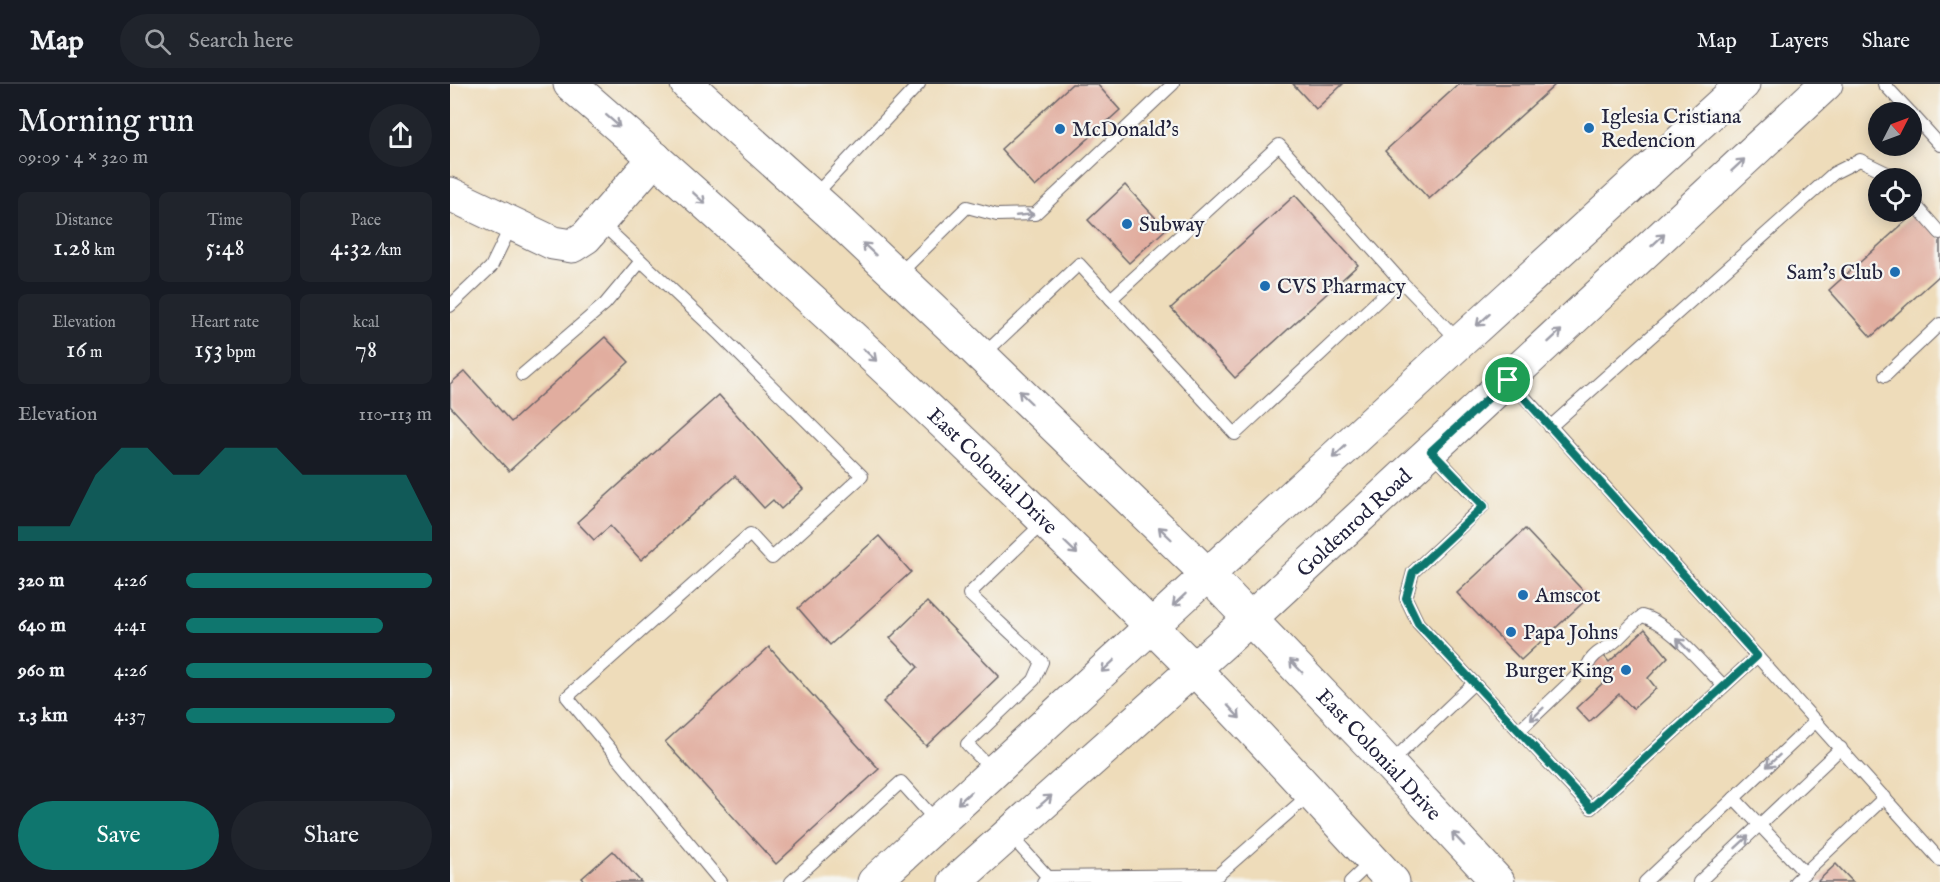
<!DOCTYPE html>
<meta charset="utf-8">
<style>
:root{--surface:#171b24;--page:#20242c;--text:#f1f3f6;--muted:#9ea1a6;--line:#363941;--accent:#0f766e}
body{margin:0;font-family:"IM FELL English",serif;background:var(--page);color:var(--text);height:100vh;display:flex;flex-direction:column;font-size:22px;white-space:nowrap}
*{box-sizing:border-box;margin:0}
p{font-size:20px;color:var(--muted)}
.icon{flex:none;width:33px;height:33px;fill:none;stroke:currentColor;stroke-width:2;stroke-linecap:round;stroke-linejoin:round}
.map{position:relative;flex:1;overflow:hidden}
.details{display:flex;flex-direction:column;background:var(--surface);width:450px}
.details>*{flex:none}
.needle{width:39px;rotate:48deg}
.controls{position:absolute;left:1418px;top:18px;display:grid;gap:12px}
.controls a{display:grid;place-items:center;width:54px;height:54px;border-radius:50%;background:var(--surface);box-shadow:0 3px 15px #0003;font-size:30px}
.pin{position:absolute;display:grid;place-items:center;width:51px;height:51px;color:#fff;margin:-26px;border:3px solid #fff;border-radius:50%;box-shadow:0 2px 6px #0007}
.round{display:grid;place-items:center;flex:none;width:63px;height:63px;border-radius:32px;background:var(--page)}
.head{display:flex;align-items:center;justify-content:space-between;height:102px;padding:0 18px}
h1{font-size:33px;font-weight:600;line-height:45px}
.metrics{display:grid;grid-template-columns:repeat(3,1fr);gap:9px;height:102px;padding:6px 18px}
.metrics div{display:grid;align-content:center;border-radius:9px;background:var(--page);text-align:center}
.metrics b{font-size:26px;font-weight:600}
.metrics small{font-size:16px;font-weight:400}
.metrics p{font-size:16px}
.chart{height:168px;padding:12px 18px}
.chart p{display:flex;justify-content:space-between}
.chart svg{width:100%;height:108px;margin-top:6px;fill:var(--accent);opacity:.7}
.cta{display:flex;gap:12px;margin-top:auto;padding:12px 18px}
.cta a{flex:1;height:69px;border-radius:36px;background:var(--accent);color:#fff;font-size:24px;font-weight:600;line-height:69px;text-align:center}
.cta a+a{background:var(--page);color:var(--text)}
ul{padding:0 18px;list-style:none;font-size:20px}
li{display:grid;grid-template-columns:96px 72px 1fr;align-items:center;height:45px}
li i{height:15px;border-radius:8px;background:var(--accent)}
header{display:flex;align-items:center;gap:36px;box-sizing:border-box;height:84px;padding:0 30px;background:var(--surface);border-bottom:2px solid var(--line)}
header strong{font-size:28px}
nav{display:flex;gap:33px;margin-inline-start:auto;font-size:21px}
.search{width:420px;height:54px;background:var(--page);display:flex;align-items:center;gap:15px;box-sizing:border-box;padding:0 21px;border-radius:33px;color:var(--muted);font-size:22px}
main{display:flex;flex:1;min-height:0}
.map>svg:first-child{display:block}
.building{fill:#e1ad9f}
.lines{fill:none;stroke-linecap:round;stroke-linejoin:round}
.lane-casing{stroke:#696367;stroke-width:14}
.secondary-casing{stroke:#696367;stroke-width:35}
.highway-casing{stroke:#696367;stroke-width:35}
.lane{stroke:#fff;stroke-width:12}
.secondary{stroke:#fff;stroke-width:33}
.highway{stroke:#fff;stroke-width:33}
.oneway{stroke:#9c9ca7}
.route-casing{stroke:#fff;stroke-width:12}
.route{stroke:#0f766e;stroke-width:8}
.poi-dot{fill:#1f6fb2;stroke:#f6f6f2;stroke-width:2}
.labels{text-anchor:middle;stroke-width:4.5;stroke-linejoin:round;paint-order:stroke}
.poi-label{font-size:21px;fill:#22223b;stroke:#f6f6f2;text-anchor:start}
.street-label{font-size:21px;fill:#22223b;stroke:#f6f6f2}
</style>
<header>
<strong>Map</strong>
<div class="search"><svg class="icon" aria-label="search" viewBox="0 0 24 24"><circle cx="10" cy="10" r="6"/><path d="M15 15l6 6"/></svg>Search here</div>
<nav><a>Map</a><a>Layers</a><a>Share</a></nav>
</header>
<main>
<section class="details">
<div class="head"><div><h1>Morning run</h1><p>09:09 · 4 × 320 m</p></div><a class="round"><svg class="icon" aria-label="share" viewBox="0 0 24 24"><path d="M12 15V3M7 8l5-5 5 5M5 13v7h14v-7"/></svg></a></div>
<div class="metrics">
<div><p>Distance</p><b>1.28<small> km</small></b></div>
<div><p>Time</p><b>5:48</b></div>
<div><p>Pace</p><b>4:32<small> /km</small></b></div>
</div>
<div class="metrics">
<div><p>Elevation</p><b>16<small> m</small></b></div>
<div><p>Heart rate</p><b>153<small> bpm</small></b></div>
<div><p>kcal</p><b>78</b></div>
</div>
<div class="chart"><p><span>Elevation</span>110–113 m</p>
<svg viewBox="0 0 160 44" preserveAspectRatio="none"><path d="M0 44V38L10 38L20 38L30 17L40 6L50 6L60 17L70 17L80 6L90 6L100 6L110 17L120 17L130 17L140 17L150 17L160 38V44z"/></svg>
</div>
<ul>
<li><b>320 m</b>4:26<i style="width:100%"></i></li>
<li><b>640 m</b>4:41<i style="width:80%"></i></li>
<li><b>960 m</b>4:26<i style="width:100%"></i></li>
<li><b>1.3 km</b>4:37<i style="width:85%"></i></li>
</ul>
<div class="cta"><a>Save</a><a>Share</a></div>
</section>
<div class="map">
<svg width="1490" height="798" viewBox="0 0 1490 798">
<rect width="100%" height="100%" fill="#f6f6f2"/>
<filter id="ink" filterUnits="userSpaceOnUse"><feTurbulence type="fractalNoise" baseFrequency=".0167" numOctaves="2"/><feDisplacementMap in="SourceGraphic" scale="12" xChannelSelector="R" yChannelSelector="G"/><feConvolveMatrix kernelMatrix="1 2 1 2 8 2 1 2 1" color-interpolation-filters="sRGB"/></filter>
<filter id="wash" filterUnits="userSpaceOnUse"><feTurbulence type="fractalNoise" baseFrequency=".008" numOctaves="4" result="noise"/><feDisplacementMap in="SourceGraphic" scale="24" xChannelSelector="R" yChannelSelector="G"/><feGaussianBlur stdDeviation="1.35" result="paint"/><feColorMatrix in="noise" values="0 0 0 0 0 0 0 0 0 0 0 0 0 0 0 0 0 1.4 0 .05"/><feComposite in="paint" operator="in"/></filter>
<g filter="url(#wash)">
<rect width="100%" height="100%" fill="#eedcba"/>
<g id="blocks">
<g class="building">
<path d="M622,0H647L670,26L585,103L551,65Z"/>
<path d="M843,0H893L866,25Z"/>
<path d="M1009,0H1106L979,115L935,67Z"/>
<path d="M675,101L716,145L679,179L638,136Z"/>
<path d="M845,111L908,181L785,294L721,224Z"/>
<path d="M1466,128L1490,155V191L1421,253L1379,206Z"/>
<path d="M155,253L179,278L59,387L0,322V300L15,287L61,338Z"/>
<path d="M269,311L353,405L331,425L323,416L314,424L285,392L191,476L160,442L144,456L127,438Z"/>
<path d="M1075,445L1139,513L1071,576L1007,509Z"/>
<path d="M429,452L461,488L380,561L348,524Z"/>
<path d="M477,518L549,592L476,662L433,618L468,583L440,554Z"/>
<path d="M1195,545L1218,573L1198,594L1206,604L1183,625L1169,610L1139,638L1126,624L1156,596L1140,579L1151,568L1159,578Z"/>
<path d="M319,563L429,685L326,780L215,658Z"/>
<path d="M163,767L191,798H136L132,794Z"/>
<path d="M1386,780L1403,798H1367Z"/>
</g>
</g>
</g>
<g filter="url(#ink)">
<use href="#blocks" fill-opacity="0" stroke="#696367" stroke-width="1.5"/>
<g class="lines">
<defs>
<g id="lane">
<path d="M1434,0L1460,28"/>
<path d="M1461,29L1490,61"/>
<path d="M364,112L469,0"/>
<path d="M1461,116L1490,149"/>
<path d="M150,138L270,251L412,392L322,474L300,450L117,613L271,798"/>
<path d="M448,191L517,123L547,131L585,130L723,0"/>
<path d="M661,215L829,61L950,196"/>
<path d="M0,222L41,183L62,140"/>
<path d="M533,271L629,180L785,350L950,196L1008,256"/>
<path d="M72,291L155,220L191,177"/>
<path d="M1435,292L1490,240"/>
<path d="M1060,297L1490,776"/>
<path d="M1100,343L1384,89L1410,76L1437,89L1443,94"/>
<path d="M983,369L1033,422L963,488L956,514L968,539L1141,724L1307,572"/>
<path d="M1069,647L1138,581C1142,571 1151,567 1159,562C1171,554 1180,540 1192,532C1220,539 1253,582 1274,602"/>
<path d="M940,679L1024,599"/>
<path d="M543,687L517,660L584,596L592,578L519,510L593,439"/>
<path d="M1284,714L1355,789"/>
<path d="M559,750L598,793L593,798"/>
<path d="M598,793L768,791L860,710"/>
<path d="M341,798L451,698L487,738"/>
<path d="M900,798L922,777"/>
<path d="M1195,798L1366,637"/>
<path d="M1249,798L1391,664"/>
<path d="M1345,798L1435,713"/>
</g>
<g id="secondary">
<path d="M0,110L103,159L122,162L136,153L205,74"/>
<path d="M424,798L1010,258L1293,0"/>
<path id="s1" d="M505,798L801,534L1376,0"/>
</g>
<g id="highway">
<path id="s2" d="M120,0C334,185 543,382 742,583C811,653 876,726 943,798"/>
<path id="s3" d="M237,0L385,133L509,250L757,490L920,660L1048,798"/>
</g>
</defs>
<use href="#lane" class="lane-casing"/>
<use href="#secondary" class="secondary-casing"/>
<use href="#highway" class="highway-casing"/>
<use href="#lane" class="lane"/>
<use href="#secondary" class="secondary"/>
<use href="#highway" class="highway"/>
</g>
<defs><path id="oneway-shaft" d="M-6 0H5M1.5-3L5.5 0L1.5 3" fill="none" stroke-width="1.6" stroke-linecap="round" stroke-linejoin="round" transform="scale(1.5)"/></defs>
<g class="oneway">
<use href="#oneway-shaft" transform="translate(163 37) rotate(41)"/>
<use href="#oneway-shaft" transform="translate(1288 81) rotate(-43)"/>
<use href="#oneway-shaft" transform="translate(249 114) rotate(42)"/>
<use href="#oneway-shaft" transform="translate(575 131) rotate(-5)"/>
<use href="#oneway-shaft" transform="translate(1208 156) rotate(-43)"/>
<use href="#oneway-shaft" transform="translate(419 165) rotate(-137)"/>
<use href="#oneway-shaft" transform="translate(1033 236) rotate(138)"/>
<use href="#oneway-shaft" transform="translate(1105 252) rotate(-43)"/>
<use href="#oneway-shaft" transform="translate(420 271) rotate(43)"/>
<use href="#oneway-shaft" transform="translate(575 313) rotate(-136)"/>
<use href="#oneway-shaft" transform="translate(889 368) rotate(137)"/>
<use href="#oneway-shaft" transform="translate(715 449) rotate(-136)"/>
<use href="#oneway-shaft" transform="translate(621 464) rotate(44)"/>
<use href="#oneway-shaft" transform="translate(729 516) rotate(137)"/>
<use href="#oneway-shaft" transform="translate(1233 561) rotate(-135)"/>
<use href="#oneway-shaft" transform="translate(658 582) rotate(137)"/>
<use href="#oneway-shaft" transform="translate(846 582) rotate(-134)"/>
<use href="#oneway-shaft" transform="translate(784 628) rotate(47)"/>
<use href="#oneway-shaft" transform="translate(1087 630) rotate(136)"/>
<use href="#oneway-shaft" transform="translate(1323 677) rotate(137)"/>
<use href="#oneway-shaft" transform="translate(514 714) rotate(137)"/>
<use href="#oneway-shaft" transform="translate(595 717) rotate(-41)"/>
<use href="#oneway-shaft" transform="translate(1008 755) rotate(-133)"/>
<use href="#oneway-shaft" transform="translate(1292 758) rotate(-43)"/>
</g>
</g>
<g class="lines" filter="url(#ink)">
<defs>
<path id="route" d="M1058,296L1307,572L1141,724L968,539L956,514L963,488L1034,422L981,367Z"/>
</defs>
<use href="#route" class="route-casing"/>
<use href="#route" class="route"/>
</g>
<g class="poi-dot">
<circle cx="1139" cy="44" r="6"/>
<circle cx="610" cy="45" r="6"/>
<circle cx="677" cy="140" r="6"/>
<circle cx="1445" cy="188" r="6"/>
<circle cx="815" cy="202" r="6"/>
<circle cx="1073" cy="511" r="6"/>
<circle cx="1061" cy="548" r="6"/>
<circle cx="1176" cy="586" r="6"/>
</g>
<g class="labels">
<g class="poi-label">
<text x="1151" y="39">Iglesia Cristiana<tspan x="1151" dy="24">Redencion</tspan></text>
<text x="622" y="52">McDonald's</text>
<text x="689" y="147">Subway</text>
<text x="1433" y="195" text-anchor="end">Sam's Club</text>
<text x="827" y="209">CVS Pharmacy</text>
<text x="1085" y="518">Amscot</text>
<text x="1073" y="555">Papa Johns</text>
<text x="1164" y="593" text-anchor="end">Burger King</text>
</g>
<g class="street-label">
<text dy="7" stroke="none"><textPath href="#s2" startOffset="573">East Colonial Drive</textPath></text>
<text dy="7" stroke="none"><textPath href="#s1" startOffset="537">Goldenrod Road</textPath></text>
<text dy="7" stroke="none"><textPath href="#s3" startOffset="964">East Colonial Drive</textPath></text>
</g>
</g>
</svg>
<div class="controls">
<a><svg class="needle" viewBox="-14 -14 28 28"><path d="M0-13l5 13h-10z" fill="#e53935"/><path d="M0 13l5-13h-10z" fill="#9ea1a6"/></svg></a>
<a><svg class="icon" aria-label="locate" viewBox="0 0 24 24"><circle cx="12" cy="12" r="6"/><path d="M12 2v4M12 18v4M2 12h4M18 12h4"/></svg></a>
</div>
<div class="pin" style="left:1058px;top:296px;background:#1e9e55"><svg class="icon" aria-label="arrive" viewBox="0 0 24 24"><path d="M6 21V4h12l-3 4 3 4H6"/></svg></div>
</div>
</main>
